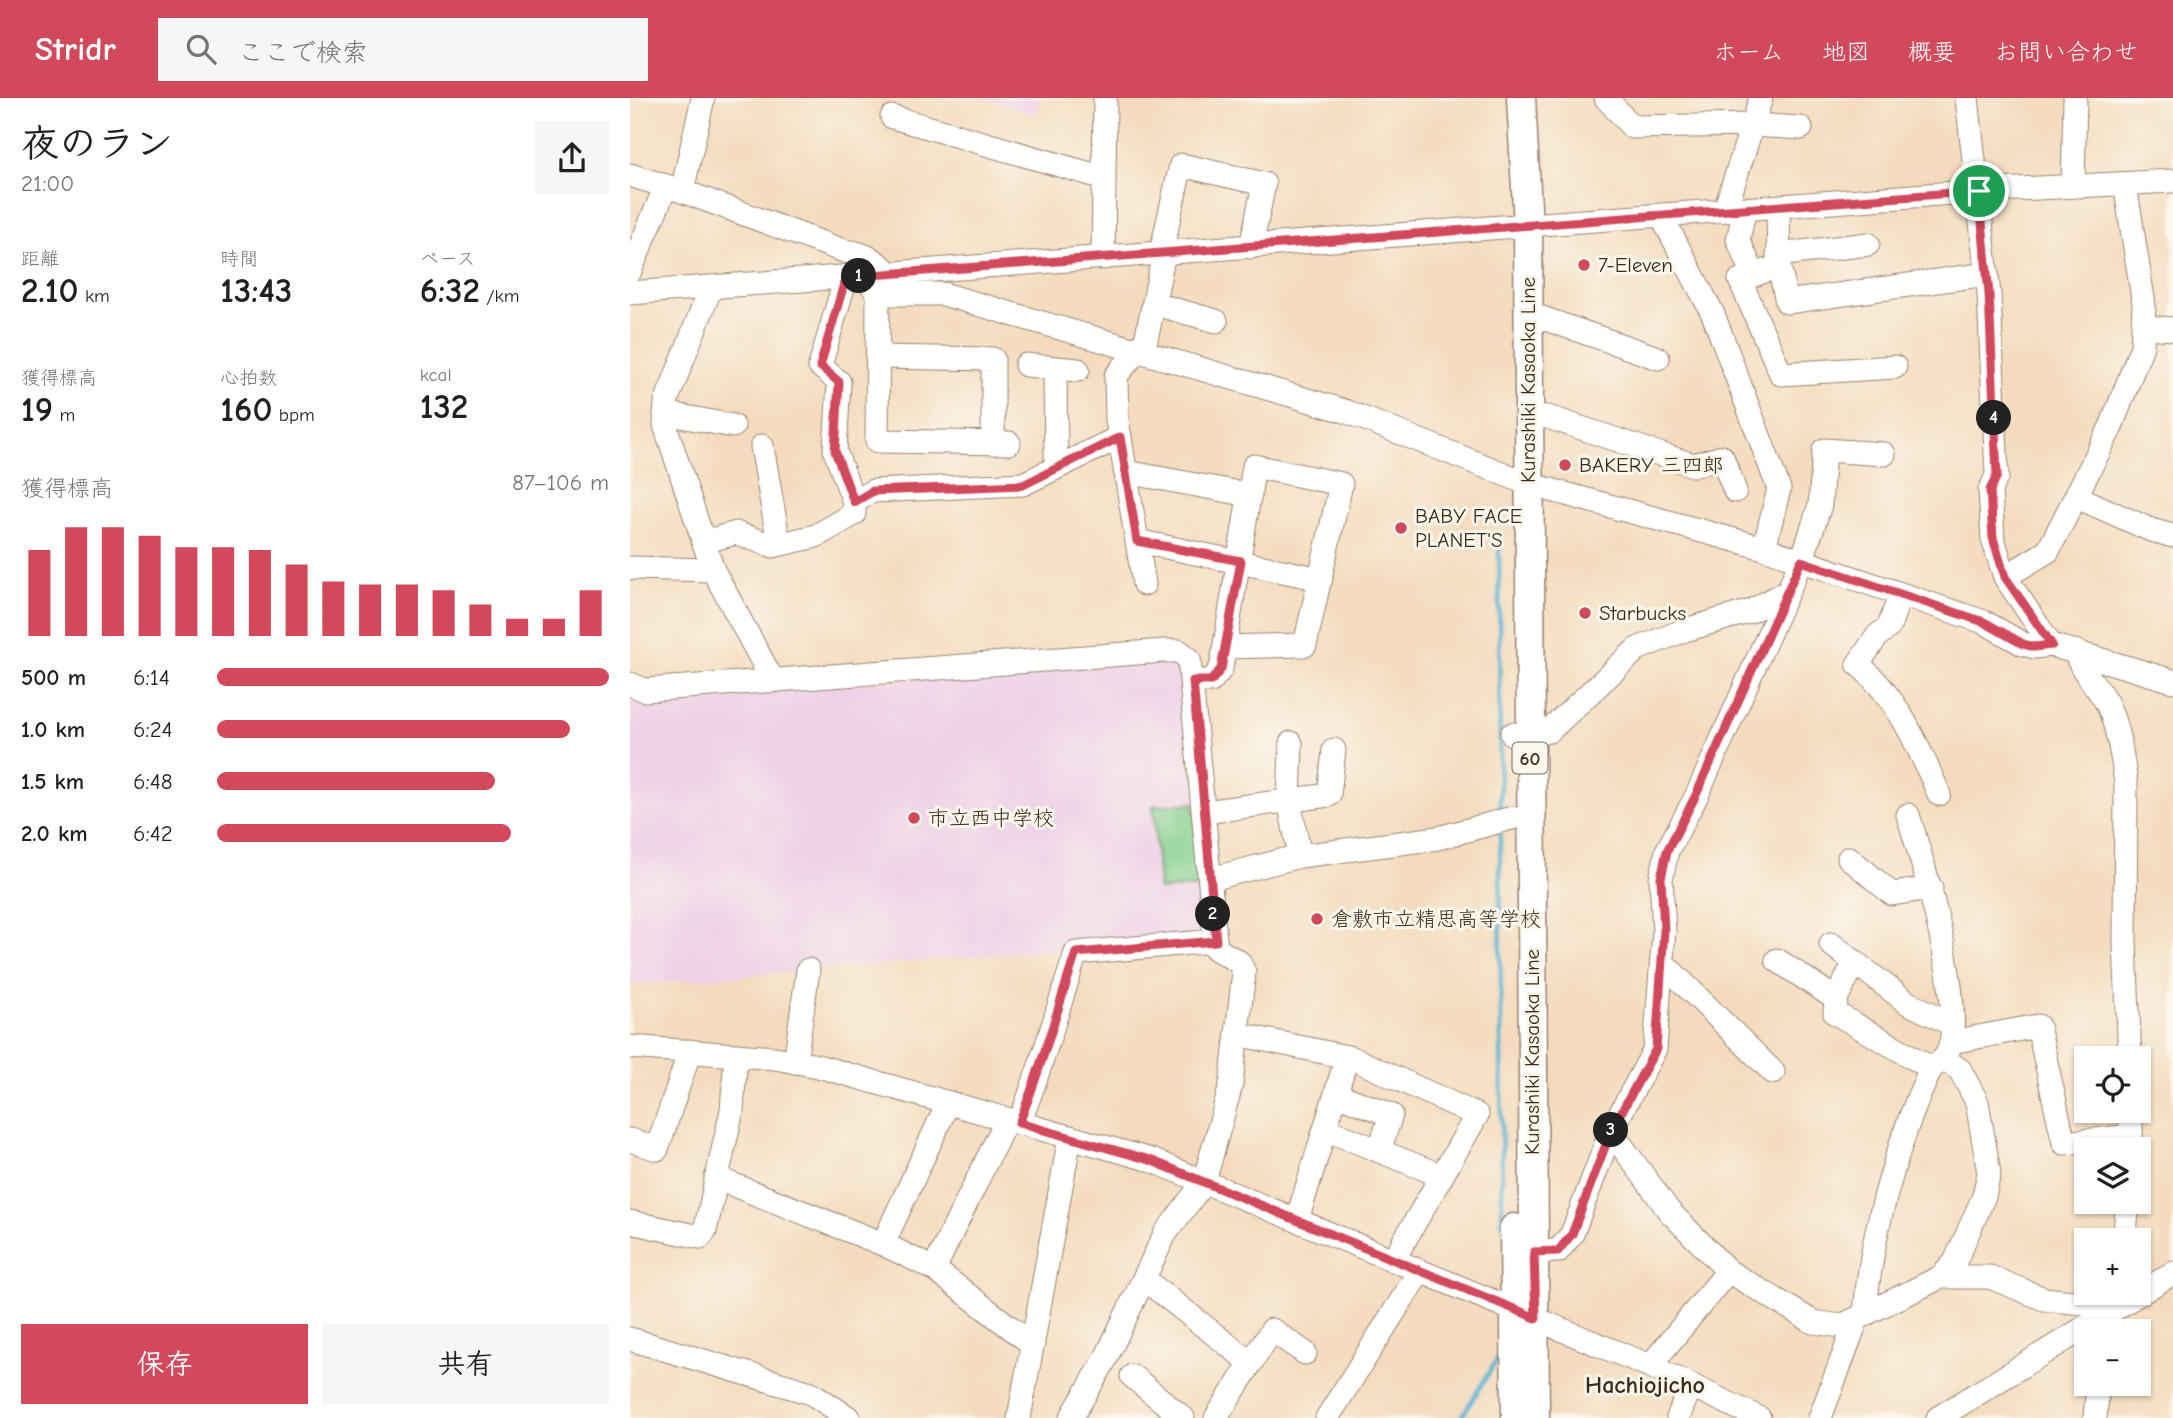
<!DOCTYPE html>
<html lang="ja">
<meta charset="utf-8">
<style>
:root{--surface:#fff;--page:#f6f6f6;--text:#202124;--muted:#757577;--accent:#d1495b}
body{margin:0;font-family:"Comic Neue","Klee One",sans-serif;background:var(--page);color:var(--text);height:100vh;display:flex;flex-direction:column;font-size:26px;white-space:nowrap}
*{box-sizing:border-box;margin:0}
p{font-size:23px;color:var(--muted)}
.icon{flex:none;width:38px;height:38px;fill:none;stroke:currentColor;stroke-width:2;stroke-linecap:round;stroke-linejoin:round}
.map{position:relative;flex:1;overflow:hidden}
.details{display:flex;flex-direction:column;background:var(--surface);width:630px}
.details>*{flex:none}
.fabs{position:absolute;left:1444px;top:948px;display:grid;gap:14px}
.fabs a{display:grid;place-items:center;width:77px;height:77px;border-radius:0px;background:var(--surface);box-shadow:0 2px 5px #0004;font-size:35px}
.pin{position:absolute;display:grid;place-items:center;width:60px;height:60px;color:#fff;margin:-30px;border:4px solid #fff;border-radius:50%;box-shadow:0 2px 7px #0007}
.km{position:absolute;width:35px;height:35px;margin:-18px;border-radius:50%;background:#222;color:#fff;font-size:19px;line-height:35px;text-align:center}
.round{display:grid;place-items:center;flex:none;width:74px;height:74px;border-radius:0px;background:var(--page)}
.summary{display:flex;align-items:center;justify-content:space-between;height:119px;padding:0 21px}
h1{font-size:38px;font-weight:700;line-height:52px}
.figures{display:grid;grid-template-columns:repeat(3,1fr);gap:10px;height:119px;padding:7px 21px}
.figures div{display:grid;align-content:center}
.figures b{font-size:35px;font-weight:700}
.figures small{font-size:19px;font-weight:400}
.figures p{font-size:19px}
.chart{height:196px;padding:14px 21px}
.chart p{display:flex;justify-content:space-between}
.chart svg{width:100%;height:126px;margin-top:7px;stroke:var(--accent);stroke-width:6}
.button{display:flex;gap:14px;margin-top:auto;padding:14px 21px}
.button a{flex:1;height:80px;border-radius:0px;background:var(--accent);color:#fff;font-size:28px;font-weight:700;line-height:80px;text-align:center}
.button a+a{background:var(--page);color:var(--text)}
ul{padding:0 21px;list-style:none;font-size:23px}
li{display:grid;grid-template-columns:112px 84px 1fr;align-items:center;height:52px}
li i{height:18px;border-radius:9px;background:var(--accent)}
header{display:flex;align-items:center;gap:42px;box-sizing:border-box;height:98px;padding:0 35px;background:var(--accent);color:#fff}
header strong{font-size:33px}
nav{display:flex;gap:38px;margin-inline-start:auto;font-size:24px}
.search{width:490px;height:63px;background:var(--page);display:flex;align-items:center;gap:18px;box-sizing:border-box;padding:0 24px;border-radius:0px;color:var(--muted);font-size:26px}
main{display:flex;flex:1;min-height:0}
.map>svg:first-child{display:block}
.built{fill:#eed0e7}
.garden{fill:#7fcc8b;stroke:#5d7b54;stroke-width:2}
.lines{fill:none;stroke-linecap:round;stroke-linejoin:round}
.stream{stroke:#52b0d0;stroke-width:4.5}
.minor-casing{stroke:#98826e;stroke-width:25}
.major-casing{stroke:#98826e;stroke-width:31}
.minor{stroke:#fff;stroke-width:23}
.major{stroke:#fff;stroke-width:28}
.route-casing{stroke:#fff;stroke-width:14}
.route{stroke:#d1495b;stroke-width:9}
.poi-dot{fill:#d1495b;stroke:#fbf7ec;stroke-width:2.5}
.labels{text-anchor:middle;stroke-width:6;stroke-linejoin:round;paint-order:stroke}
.shield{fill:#fbf7ec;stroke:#75685c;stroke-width:2}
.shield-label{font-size:19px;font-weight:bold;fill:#3b2a1e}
.poi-label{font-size:21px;fill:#3b2a1e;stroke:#fbf7ec;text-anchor:start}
.street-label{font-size:21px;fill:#3b2a1e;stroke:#fbf7ec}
.quarter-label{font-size:24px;font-weight:bold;fill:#3b2a1e;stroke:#fbf7ec}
</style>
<header>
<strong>Stridr</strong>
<div class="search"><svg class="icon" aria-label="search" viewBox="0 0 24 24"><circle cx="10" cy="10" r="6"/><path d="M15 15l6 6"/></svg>ここで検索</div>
<nav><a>ホーム</a><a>地図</a><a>概要</a><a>お問い合わせ</a></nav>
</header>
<main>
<section class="details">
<div class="summary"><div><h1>夜のラン</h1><p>21:00</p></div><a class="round"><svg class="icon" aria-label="share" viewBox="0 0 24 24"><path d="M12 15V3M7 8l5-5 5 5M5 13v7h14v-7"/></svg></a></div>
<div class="figures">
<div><p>距離</p><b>2.10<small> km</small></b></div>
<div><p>時間</p><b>13:43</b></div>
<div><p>ペース</p><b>6:32<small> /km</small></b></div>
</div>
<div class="figures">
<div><p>獲得標高</p><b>19<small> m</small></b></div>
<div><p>心拍数</p><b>160<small> bpm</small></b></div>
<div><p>kcal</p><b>132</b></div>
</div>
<div class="chart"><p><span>獲得標高</span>87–106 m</p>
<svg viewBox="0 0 160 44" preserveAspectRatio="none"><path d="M5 44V14M15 44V6M25 44V6M35 44V9M45 44V13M55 44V13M65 44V14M75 44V19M85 44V25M95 44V26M105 44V26M115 44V28M125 44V33M135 44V38M145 44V38M155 44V28"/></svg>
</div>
<ul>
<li><b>500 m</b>6:14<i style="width:100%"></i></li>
<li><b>1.0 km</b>6:24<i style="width:90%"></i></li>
<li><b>1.5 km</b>6:48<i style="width:71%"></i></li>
<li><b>2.0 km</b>6:42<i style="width:75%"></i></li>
</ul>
<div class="button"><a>保存</a><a>共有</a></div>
</section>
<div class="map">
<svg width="1543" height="1320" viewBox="0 0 1543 1320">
<rect width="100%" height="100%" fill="#fbf7ec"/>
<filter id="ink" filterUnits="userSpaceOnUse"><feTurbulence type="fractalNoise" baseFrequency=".0143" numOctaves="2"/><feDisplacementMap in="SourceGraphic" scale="14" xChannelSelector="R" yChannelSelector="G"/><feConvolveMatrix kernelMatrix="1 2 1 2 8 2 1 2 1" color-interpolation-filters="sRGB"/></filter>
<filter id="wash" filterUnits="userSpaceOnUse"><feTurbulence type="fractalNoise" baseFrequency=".00686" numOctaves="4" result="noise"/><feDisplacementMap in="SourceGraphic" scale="28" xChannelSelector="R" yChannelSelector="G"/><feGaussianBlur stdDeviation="1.57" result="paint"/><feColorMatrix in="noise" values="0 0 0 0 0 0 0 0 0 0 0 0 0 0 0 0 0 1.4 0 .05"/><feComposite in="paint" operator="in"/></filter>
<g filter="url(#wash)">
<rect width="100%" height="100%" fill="#f4dbbe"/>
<g class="built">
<path d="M353,0H411L406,16Z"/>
<path d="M555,560L579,839L0,887V601Z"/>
</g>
<path class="garden" d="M564,705L571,789L529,792L523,708Z"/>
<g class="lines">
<g class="stream">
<path d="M869,440L870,711"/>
<path d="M870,736L872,1126"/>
<path d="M831,1320L868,1260"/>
</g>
</g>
</g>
<g filter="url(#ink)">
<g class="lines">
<defs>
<g id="minor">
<path d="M976,0L1002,29L1123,27L1171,30"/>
<path d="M1337,0L1359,196L1367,378L1360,392L1363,441L1375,479L1421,547"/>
<path d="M262,19L474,80"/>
<path d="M0,77L52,93L214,153C234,155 245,161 260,176"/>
<path d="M1443,88L1445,0"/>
<path d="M52,93L73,0"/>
<path d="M1148,109L1149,168L1157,204L1357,176"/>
<path d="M1115,110L1108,142L1124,177"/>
<path d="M1095,112L1131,0"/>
<path d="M1031,117L1083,216L1149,391L1134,450"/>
<path d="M531,155L551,67L634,86L621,149"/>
<path d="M1148,157L1238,146"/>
<path d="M473,160L475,0"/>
<path d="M1149,168L1110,182L1151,276L1265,269"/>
<path d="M0,173L36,88"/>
<path d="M235,178L248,196H313L715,313L899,386L1134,450L1354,524L1393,546L1404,549L1421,547L1543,583"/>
<path d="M216,179L190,268L209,284L205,353L224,404L243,393L393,386L490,339"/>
<path d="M81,189L36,304L35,327L83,472L143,583"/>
<path d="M0,195L1349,93L1543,83"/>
<path d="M248,196L247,343L379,345"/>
<path d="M525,206L586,223"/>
<path d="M898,215L1028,260"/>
<path d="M1515,229L1543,231"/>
<path d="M247,259L363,261V345"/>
<path d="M396,267L448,272"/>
<path d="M425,270L426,370"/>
<path d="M35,315L103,328"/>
<path d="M898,318L918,319L1063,367L1092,359L1105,393"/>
<path d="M132,348L149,446"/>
<path d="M496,374L620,397"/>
<path d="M1447,399L1521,432L1543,438"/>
<path d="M507,443L691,481"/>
<path d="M73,444L106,435L143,448L186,438L224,416V404"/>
<path d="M0,470L83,472"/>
<path d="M1375,479L1418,453L1481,329L1512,248L1514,207L1495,86"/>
<path d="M514,486L487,322L486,278L516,242L534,155"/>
<path d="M1270,497L1259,529L1248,537L1228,566C1269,601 1288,648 1309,696"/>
<path d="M1445,553C1451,575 1470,589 1479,610C1489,634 1493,661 1496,686L1495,845L1500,961"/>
<path d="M563,583H581L591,571L624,368L711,386L675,547L595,549"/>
<path d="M0,586L15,592L534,553H549L559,561L586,851L609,864L614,874L601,987L574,1084L535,1136L474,1264L441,1320"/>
<path d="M882,636L900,637L919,633L1007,551L1055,532L1121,513L1158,493"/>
<path d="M661,645L659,703L670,758"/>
<path d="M575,714L699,697L704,652"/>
<path d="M1219,760L1262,796L1301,790"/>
<path d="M580,781L670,758L808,740L882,720"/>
<path d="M1201,846L1278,905L1322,926"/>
<path d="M1147,862L1206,901"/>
<path d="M1032,864L1143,974"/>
<path d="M1224,866L1206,901L1205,915L1301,970C1305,967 1312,964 1314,960C1343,927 1291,758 1278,717"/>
<path d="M607,936L722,960L847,1017L763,1162"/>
<path d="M1321,944L1408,928L1434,1045L1501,1038"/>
<path d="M0,949L145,960L188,968L521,1062L1020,1268L1129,1320"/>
<path d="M165,964L178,872"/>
<path d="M706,996L761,1017L749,1053"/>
<path d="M389,1025C412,969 427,912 446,855L585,843"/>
<path d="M695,1031L812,1078"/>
<path d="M981,1033L1039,1113L1098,1173L1183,1224L1211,1228L1311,1179L1325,1164L1354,1098L1359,1075L1347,1004L1330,972L1314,961"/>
<path d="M0,1042L27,1051L60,953"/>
<path d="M1501,1052V1013"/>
<path d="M86,1080L253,1146L304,1171L403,1247"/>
<path d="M667,1122L717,959"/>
<path d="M0,1124L70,1139L75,1133L102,1012L106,957"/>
<path d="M1494,1143L1498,1104"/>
<path d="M253,1146L318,1005"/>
<path d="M904,1154L928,1153L942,1136L981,1033L1025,951L1034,833L1031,781L1037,753L1067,697L1173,459L1190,407L1194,352L1254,356"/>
<path d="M304,1171L377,1021"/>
<path d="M1311,1179H1360L1414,1201L1453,1205L1467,1210L1475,1218L1474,1231"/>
<path d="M514,1181L621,1265"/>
<path d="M1235,1217C1240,1138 1268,1041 1301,970"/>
<path d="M0,1241L181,1295L219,1320"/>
<path d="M1020,1268L1098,1173"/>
<path d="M502,1278L553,1320"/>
<path d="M389,1320L440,1039"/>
<path d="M586,1320L642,1232L675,1255"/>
<path d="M697,1320L790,1173"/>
<path d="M1048,1320L1061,1287"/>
<path d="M1190,1320L1227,1221"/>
<path d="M1308,1320L1543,1175"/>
<path d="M1465,1320L1468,1286"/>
</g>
<g id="major">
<path d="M891,0L898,128L905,1320"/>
<path d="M884,1130L886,1320"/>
</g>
</defs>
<use href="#minor" class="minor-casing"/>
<use href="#major" class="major-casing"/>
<use href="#minor" class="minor"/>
<use href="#major" class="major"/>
</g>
</g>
<g class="lines" filter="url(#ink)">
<defs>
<path id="route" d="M1349,93L1359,196L1367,378L1360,392L1363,440L1375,479L1422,547L1404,549L1393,546L1354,524L1171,463L1066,697L1037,753L1031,780L1034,832L1026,951L981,1033L942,1136L928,1153L904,1154L906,1220L520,1062L389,1025C412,969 427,912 446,855L586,843L563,583H581L591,571L611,463L507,443L490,339L393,387L243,393L224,404L205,353L209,284L190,268L216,179Z"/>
</defs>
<use href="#route" class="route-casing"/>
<use href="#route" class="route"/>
</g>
<g class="poi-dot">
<circle cx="954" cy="167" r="7"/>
<circle cx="935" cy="367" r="7"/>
<circle cx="771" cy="430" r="7"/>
<circle cx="955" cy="515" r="7"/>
<circle cx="284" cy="720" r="7"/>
<circle cx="687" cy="821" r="7"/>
</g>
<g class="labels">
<rect class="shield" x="882.5" y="644.5" width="35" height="31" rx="5"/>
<g class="shield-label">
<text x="900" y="667">60</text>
</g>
<g class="poi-label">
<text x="968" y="174">7-Eleven</text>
<text x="949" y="374">BAKERY 三四郎</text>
<text x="785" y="425">BABY FACE<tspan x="785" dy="24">PLANET'S</tspan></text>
<text x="969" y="522">Starbucks</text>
<text x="298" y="727">市立西中学校</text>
<text x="701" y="828">倉敷市立精思高等学校</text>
</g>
<g class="street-label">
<text transform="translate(898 282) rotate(-90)" y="7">Kurashiki Kasaoka Line</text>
<text transform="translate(902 954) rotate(-90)" y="7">Kurashiki Kasaoka Line</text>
</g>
<g class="quarter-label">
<text x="1015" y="1295">Hachiojicho</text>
</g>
</g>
</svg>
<div class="fabs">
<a><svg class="icon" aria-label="locate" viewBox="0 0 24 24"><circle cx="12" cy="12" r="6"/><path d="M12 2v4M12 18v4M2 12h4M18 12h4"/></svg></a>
<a><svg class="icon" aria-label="layers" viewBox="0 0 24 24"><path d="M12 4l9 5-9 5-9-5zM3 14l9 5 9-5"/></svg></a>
<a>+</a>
<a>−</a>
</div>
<div class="pin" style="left:1349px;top:93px;background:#1e9e55"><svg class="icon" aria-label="arrive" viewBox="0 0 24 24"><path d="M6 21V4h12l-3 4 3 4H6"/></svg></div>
<b class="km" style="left:229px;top:178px">1</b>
<b class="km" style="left:583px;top:816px">2</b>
<b class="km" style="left:981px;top:1032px">3</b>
<b class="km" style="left:1364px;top:320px">4</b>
</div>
</main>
